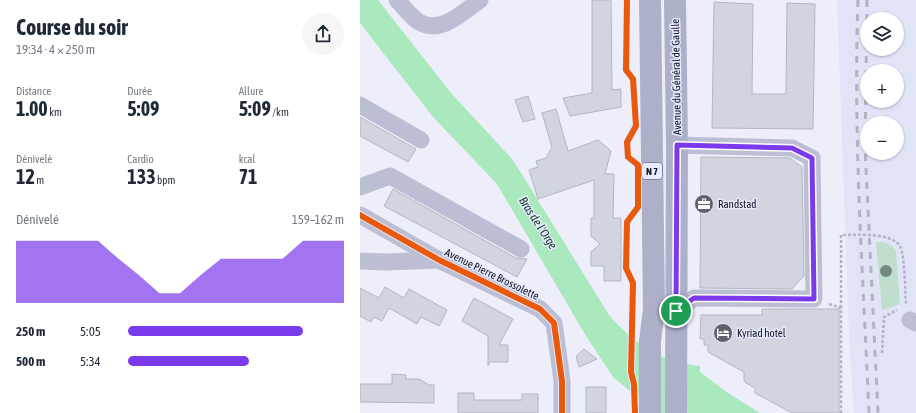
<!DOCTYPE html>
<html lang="fr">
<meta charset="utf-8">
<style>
:root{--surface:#fff;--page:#f6f6f7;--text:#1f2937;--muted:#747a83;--accent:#7c3aed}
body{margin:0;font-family:"Asap Condensed",sans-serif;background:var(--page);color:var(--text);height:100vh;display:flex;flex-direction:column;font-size:15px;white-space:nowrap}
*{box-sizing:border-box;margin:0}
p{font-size:13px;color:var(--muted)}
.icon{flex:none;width:22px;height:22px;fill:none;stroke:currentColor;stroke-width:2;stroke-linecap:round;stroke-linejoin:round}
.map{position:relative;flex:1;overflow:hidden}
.sheet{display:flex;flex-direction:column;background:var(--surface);width:360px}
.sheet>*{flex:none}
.controls{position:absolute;left:500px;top:12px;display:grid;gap:8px}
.controls a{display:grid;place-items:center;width:44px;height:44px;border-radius:50%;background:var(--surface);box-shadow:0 1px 3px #0004;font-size:20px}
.pin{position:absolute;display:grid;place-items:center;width:34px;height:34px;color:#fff;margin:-17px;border:2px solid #fff;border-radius:50%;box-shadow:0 1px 4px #0007}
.round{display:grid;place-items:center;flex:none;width:42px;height:42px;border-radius:21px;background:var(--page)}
.overview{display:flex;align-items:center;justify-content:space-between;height:68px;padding:0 16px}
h1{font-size:22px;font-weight:700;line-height:30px}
.metrics{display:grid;grid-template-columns:repeat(3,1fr);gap:6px;height:68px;padding:4px 16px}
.metrics div{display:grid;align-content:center}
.metrics b{font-size:20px;font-weight:700}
.metrics small{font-size:11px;font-weight:400}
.metrics p{font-size:11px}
.chart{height:112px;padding:8px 16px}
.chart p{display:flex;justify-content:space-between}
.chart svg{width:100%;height:72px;margin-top:4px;fill:var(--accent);opacity:.7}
ul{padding:0 16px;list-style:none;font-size:13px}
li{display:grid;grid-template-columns:64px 48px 1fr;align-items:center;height:30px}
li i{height:10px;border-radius:5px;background:var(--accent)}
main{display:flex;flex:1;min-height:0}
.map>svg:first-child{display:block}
.built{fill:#e1e4f7;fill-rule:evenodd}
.green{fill:#bfdfcc}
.water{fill:#aae9be}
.building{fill:#d2d4df;stroke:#b4b5c0}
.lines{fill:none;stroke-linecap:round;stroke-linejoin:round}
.path{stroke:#b1b3c2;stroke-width:2.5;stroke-dasharray:3 2;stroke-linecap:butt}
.minor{stroke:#bcbfd3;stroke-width:17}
.major{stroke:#acb0c9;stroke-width:22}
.rail{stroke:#b1b3c1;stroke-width:3;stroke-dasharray:7 7;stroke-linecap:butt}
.cycleway-casing{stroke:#e7ebff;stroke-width:8}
.cycleway{stroke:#e8590c;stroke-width:6}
.tree{fill:#758981}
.route-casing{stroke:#fff;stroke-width:8}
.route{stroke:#7c3aed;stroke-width:5}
.labels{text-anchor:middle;stroke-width:3;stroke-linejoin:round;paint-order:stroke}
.shield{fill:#e7ebff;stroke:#515462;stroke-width:1}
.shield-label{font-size:10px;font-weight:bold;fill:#11131e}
.street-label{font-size:11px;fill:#11131e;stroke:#e7ebff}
.poi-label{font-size:11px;fill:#11131e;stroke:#e7ebff;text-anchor:start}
.water-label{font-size:12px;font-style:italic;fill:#11371e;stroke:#e7ebff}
</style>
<main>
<section class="sheet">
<div class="overview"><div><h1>Course du soir</h1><p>19:34 · 4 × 250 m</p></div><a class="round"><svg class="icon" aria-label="share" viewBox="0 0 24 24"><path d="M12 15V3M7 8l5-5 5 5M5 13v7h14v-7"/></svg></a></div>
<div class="metrics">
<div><p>Distance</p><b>1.00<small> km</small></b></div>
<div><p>Durée</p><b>5:09</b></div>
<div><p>Allure</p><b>5:09<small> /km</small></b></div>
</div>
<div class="metrics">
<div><p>Dénivelé</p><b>12<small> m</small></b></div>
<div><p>Cardio</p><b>133<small> bpm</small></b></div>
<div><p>kcal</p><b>71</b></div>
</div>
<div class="chart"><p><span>Dénivelé</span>159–162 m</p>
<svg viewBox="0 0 160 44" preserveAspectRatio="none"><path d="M0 44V6L10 6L20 6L30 6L40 6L50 17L60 27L70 38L80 38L90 27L100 17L110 17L120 17L130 17L140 6L150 6L160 6V44z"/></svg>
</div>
<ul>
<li><b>250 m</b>5:05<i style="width:81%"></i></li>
<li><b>500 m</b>5:34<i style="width:56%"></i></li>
</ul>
</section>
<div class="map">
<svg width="556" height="413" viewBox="0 0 556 413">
<rect width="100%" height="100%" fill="#edeef9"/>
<path class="built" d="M477,0H556V413H494L489,335ZM507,19H537V49H507ZM507,71H537V101H507ZM507,123H537V153H507Z"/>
<path class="green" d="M516,242C525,242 531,243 536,251L540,304L522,310Z"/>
<path class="water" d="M0,0H18L91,93L153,160L249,315C273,343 302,363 340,366V372L368,393L400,413H297L253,377L226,336L137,184L73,117L0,23Z"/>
<g class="building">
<path d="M232,0H251L252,90L261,89V107L210,116L203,98L232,93Z"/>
<path d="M354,2L393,4L392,94H426L427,3L455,4L453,129L352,128Z"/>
<path d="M168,96L175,119L163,122L155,100Z"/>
<path d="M196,109L208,151L238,140L251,151L245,174H254L253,218H261V281H244V266H231V252L240,244L231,236V218H234V180L178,199L169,170L178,167L176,161L186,158L192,147L182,113Z"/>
<path d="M0,117L56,149L48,162L0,136Z"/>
<path d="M341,157L430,158L442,167L444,276L432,289L340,288Z"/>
<path d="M33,189L156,258L167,259L157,277L24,206Z"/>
<path d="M25,287L44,298L49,289L87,310L79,326L61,317L57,324L29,308L22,321L14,317L11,322L0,316V288L19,298Z"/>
<path d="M114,298L153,319L139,345H148V362H130L128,366V336L102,321Z"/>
<path d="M402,309H479V413H432L395,393V388L386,383L384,380V372L348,352V345H344V339H340L341,315H402Z"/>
<path d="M224,349L237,359L219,367L216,356Z"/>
<path d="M32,374L46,375V379H59L69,385H74V403L0,402V384H32Z"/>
<rect x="226" y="387" width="20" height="26"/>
<path d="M98,393H114V400H162V394H178V413H98Z"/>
</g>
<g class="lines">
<g class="path">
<path d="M469,304L481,308V413"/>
<path d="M481,308V235C496,235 531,232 540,246C545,255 545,292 546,304"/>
<path d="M522,353L524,317L537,310"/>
</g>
<g class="minor">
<path d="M37,0C44,7 51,17 59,22C81,35 103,12 120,0"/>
<path d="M0,105L61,140"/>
<path d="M0,187L30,176L161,249"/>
<path d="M0,215L79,260L180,309L194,323L202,381V413"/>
<path d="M0,261L27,262L79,260"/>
<path d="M308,310L316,311L334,298L454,299L452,158L432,148L317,145"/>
<path d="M550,320L556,323"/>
</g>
<g class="major">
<path d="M290,0L294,309L290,341V413"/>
<path d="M315,0L317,145L316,413"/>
</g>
<g class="rail">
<path d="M498,0C493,138 503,275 509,413"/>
<path d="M507,0L505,148L518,413"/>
</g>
<defs>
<g id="cycleway">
<path d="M267,0L266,70L273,79L276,126L267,142L268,157L278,165V207L267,222L266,268L273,283L271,372L274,384L275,413"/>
<path d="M0,215L79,260L180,309L194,323L202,381V413"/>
</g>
</defs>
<use href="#cycleway" class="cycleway-casing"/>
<use href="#cycleway" class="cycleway"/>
</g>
<circle class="tree" cx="526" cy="271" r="6"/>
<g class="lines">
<defs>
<path id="route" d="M317,145L432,148L452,158L454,299L334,298L316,311Z"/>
</defs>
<use href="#route" class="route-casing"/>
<use href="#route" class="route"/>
</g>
<defs>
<symbol id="office-disc" viewBox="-11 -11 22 22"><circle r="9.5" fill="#5e606b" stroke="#e7ebff"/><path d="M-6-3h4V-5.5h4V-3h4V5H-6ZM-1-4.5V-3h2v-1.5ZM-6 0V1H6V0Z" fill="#fff"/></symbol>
<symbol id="hotel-disc" viewBox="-11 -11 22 22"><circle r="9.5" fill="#5e606b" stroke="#e7ebff"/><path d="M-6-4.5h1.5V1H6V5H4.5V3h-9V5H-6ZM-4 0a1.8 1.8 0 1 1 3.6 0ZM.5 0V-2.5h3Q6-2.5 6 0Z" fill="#fff"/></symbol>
</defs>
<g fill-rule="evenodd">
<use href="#office-disc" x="333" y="193" width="22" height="22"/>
<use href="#hotel-disc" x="352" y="322" width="22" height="22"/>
</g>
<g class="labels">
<rect class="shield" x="282" y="163" width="20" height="16" rx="3"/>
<g class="shield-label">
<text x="292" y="175">N 7</text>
</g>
<g class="street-label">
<text transform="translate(316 77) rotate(-91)" y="4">Avenue du Général de Gaulle</text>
<text transform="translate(132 274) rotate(26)" y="4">Avenue Pierre Brossolette</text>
</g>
<g class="poi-label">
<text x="358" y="208">Randstad</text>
<text x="377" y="337">Kyriad hotel</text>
</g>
<g class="water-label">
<text transform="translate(178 223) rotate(57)" y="4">Bras de l'Orge</text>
</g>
</g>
</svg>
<div class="controls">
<a><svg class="icon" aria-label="layers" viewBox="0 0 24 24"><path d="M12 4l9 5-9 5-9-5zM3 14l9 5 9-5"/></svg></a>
<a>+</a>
<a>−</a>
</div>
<div class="pin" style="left:316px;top:311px;background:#1e9e55"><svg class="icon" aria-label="arrive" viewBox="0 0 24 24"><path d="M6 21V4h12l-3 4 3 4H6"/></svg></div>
</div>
</main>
